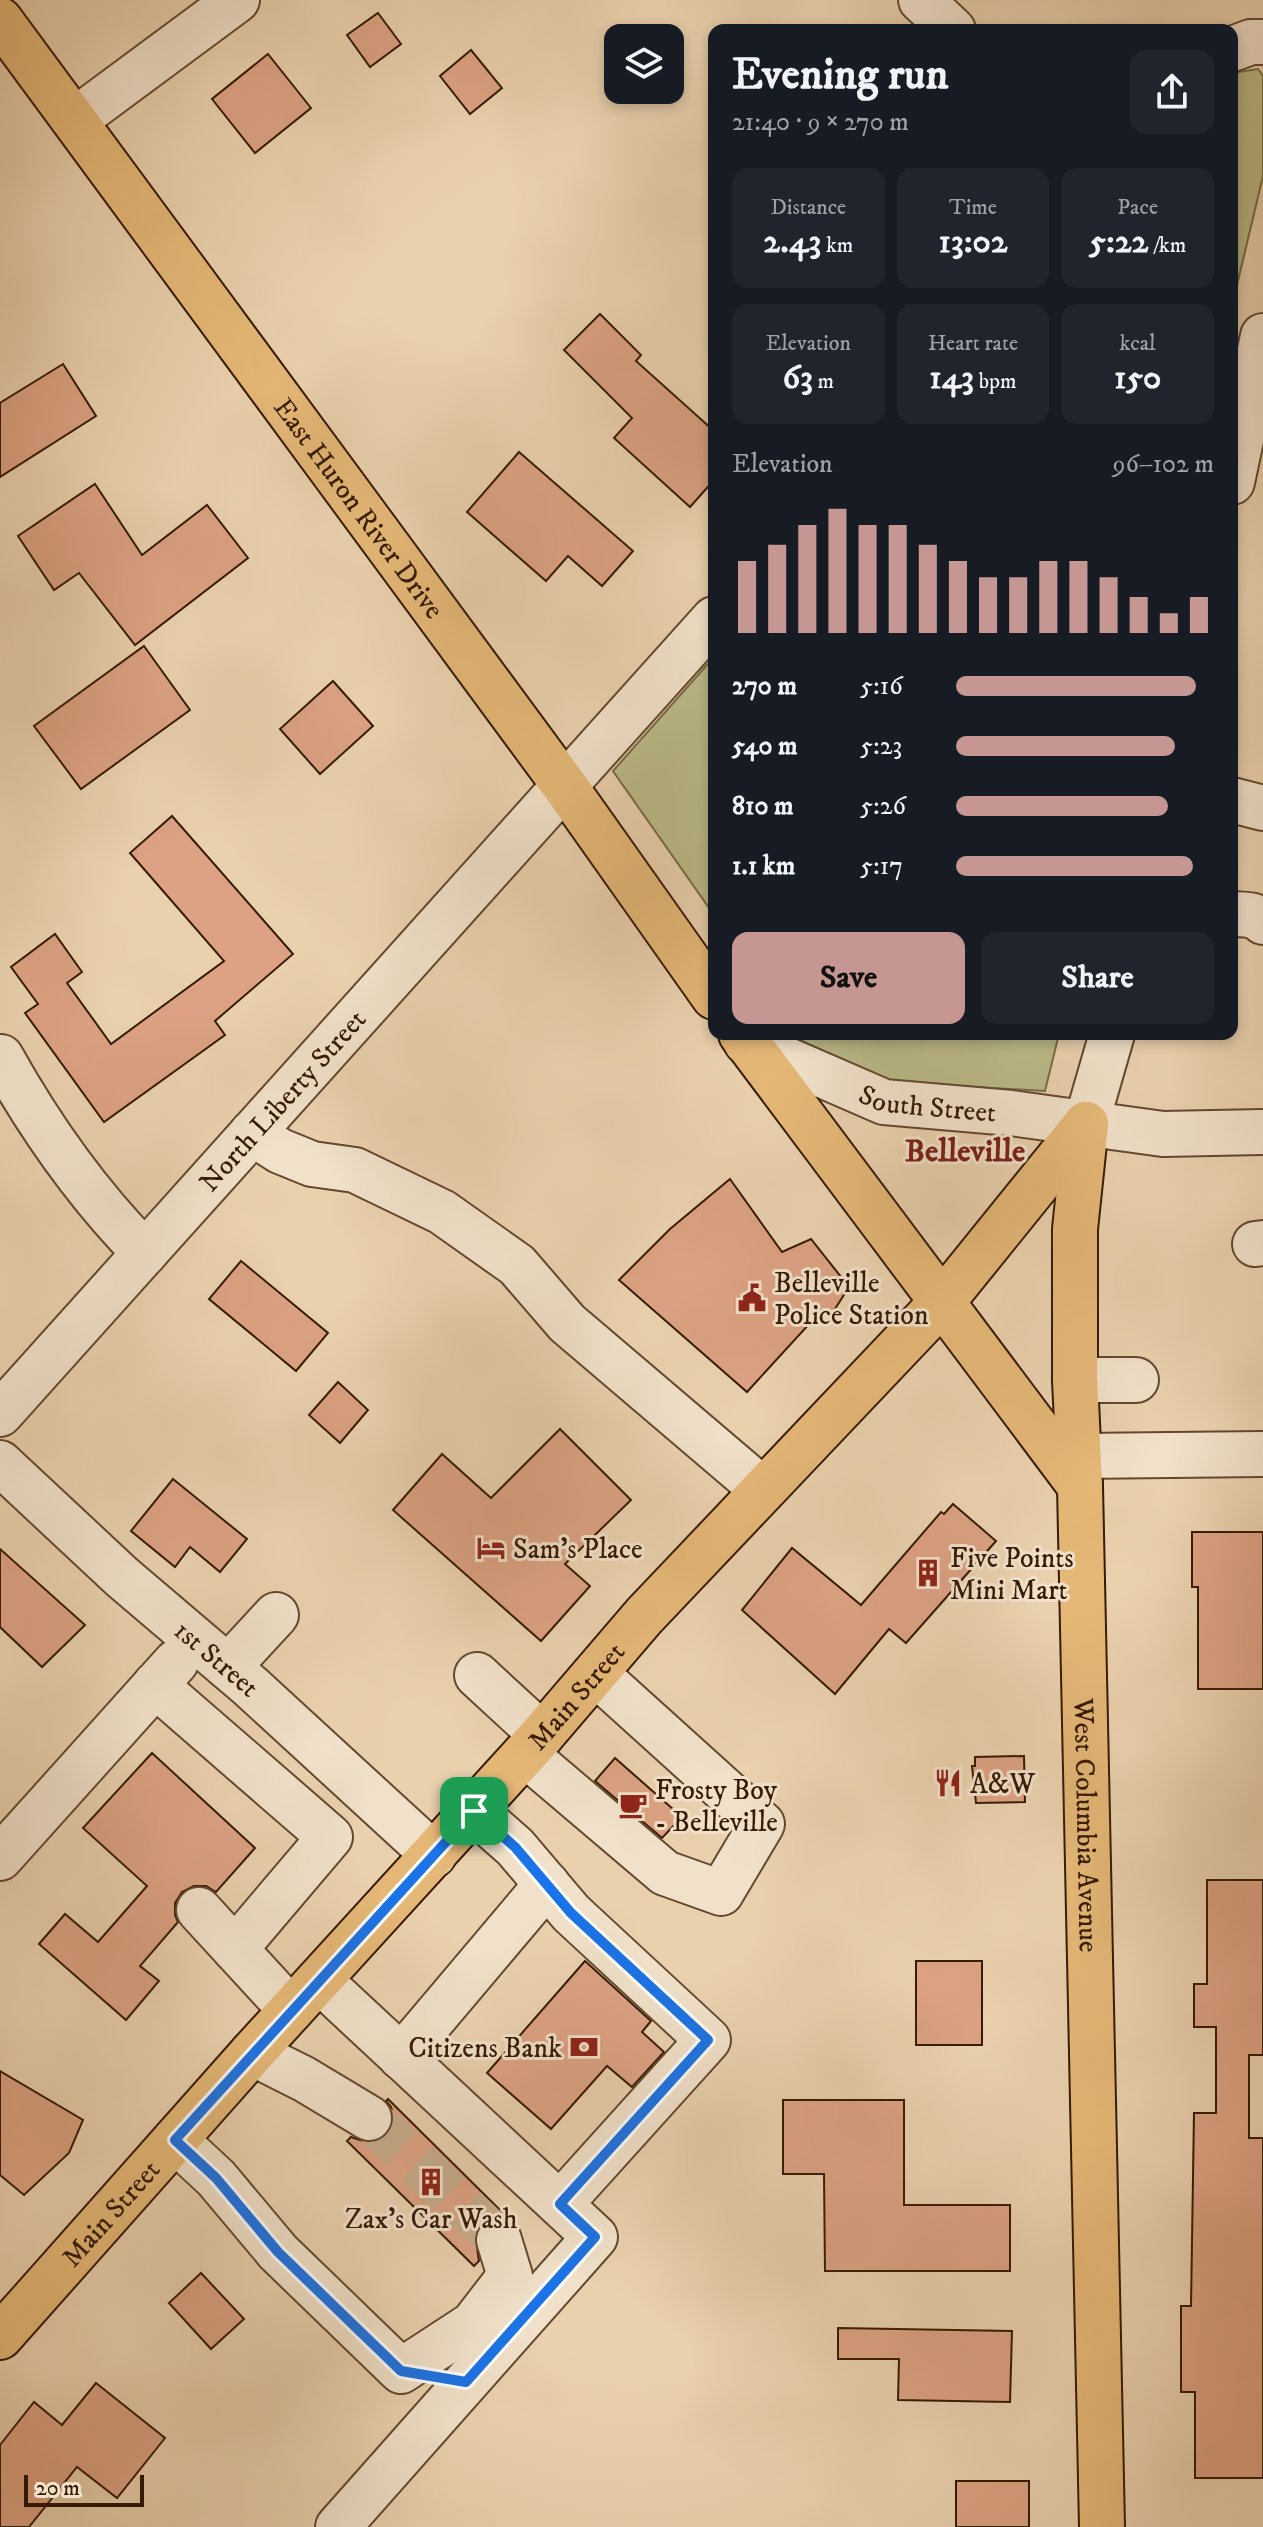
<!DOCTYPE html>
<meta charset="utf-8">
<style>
:root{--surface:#171b24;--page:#20242c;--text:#f1f3f6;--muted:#9ea1a6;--accent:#c59692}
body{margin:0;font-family:"IM FELL DW Pica",serif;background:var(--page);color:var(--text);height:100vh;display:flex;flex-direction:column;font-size:30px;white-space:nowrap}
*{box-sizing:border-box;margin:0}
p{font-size:26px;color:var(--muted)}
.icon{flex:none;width:44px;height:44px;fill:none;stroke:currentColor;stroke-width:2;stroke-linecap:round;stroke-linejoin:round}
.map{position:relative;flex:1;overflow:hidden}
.details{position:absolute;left:708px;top:24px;width:530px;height:1016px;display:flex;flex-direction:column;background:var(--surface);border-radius:16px;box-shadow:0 4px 12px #0003}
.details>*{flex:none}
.buttons{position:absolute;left:604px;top:24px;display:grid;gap:16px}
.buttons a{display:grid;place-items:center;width:80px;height:80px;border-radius:16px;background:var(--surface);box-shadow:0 4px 12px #0003;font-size:40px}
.scale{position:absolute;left:24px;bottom:20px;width:120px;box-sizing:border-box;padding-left:8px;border:4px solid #361a03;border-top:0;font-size:22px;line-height:28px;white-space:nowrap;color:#361a03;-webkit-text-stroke:6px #f1e1ca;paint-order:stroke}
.pin{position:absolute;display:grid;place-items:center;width:68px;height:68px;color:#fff;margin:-34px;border-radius:16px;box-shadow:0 4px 12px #0006}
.round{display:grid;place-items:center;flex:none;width:84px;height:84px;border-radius:16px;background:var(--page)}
.overview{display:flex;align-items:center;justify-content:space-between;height:136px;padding:0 24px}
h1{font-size:44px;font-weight:700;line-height:60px}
.metrics{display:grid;grid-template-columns:repeat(3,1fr);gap:12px;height:136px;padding:8px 24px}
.metrics div{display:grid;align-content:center;border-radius:16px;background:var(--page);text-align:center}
.metrics b{font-size:34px;font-weight:700}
.metrics small{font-size:22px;font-weight:400}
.metrics p{font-size:22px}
.chart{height:224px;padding:16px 24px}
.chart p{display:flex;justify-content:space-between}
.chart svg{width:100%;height:144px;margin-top:8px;stroke:var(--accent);stroke-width:6}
.action{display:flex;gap:16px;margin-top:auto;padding:16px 24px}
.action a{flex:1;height:92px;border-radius:16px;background:var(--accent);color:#111;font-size:32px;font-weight:700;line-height:92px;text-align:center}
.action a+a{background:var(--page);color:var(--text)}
ul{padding:0 24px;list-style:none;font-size:26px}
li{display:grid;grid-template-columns:128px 96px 1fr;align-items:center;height:60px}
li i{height:20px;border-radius:10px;background:var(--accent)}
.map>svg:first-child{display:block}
.green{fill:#baba88;stroke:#786a46;stroke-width:2}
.building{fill:#dca283;stroke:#361a03;stroke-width:2}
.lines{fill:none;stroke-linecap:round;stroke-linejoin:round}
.minor-tunnel{stroke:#c6ac8c;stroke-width:44;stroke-dasharray:44 22;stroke-linecap:butt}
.minor-casing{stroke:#63482e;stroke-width:48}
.major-casing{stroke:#361a03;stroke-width:48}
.minor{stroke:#f1e1ca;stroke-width:44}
.major{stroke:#e5b877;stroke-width:44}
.route-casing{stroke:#fff;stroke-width:16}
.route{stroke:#1a73e8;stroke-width:10}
.labels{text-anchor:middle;stroke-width:6;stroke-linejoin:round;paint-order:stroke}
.street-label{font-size:28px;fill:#361a03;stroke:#f1e1ca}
.poi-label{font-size:28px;fill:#361a03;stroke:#f1e1ca;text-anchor:start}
.quarter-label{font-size:32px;font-weight:bold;fill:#7a1f14;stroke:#f1e1ca}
</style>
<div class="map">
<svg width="1263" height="2527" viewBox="0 0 1263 2527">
<rect width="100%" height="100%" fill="#ead1ae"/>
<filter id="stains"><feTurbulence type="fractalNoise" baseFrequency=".0025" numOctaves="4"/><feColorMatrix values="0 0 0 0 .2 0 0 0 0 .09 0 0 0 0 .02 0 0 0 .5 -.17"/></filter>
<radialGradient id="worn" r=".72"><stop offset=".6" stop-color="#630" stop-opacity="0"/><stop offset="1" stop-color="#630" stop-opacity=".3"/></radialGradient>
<g class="green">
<path d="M1258,69L1263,76V176L1232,306V73Z"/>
<path d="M714,657V915L613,771Z"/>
<path d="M798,1034H1059L1045,1091L885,1082L806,1046Z"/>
</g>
<g class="building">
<path d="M378,13L401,44L370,67L347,35Z"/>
<path d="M471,50L502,88L470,114L440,76Z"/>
<path d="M268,54L311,108L255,153L212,99Z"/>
<path d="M600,314L641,355L636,361L714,431V480L690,507L614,438L632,418L564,350Z"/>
<path d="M63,364L96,416L0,477V403Z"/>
<path d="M519,452L633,551L602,586L568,556L546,581L467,512Z"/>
<path d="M95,484L142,555L207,505L248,558L135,645L79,573L54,590L18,536Z"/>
<path d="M144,646L190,710L81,789L34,726Z"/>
<path d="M333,681L373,726L320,774L280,729Z"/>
<path d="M172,816L293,954L215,1021L225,1035L104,1122L25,1013L38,1004L11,967L55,934L82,972L67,983L111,1044L224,961L130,853Z"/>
<path d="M730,1179L782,1252L811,1239L849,1287L833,1312L821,1311L747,1392L619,1280L670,1229Z"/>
<path d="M241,1261L328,1333L296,1371L209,1299Z"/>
<path d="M338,1382L368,1410L340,1443L309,1415Z"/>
<path d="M560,1429L631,1500L565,1564L590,1586L541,1641L393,1510L442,1454L491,1498Z"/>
<path d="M173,1479L247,1539L220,1572L190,1547L175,1567L131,1531Z"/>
<path d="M953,1504L996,1541L906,1643L889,1629L835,1694L742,1610L792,1548L861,1605L941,1512L944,1514Z"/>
<path d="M1192,1532H1263V1689H1198V1587H1192Z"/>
<path d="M0,1549L85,1625L42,1667L0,1627Z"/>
<path d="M152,1753L255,1848L216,1892L206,1886H194L182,1892L175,1903V1915L178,1922L140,1966L159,1981L126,2020L39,1944L65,1914L98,1942L147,1886L83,1828Z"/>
<path d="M1024,1756L1025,1802L976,1803L972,1766H975V1757Z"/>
<path d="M615,1758L682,1817L662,1838L595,1781Z"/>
<path d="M1207,1880H1263V2055H1249V2138H1263V2478H1195V2392H1181V2306H1191L1194,2113H1216V2027H1194V1984H1207Z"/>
<path d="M585,1961L651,2021L642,2032L664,2052L632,2087L607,2066L551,2129L487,2073Z"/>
<rect x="916" y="1961" width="66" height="84"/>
<path d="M0,2071L83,2120L69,2153L24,2195L0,2175Z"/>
<path d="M388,2099L508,2218L492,2216L480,2224L475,2235L479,2261L474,2266L347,2141L351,2137L369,2143L382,2139L390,2131L394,2118L391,2107L386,2101Z"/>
<path d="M783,2100H904V2205H1010V2271H825L824,2174H783Z"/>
<path d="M201,2273L244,2319L211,2349L169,2303Z"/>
<path d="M838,2328L1012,2331L1010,2402L898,2400L899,2359H838Z"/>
<path d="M96,2383L165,2438L117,2498L77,2467L29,2527H0V2445L34,2402L62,2425Z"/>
<rect x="956" y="2481" width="73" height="46"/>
</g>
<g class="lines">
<path class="minor-tunnel" d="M369,2118L499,2240"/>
<defs>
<g id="minor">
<path d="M921,0L953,30"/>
<path d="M1232,49L1251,42H1263"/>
<path d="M75,120L237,0"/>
<path d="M1232,482L1263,336"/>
<path d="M1232,800L1263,808"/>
<path d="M1232,914C1244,915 1254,913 1263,922"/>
<path id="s1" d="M746,1042L884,1102L1011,1113L1163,1134L1263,1132"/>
<path d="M1,1057C41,1129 87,1194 145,1253"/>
<path d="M1086,1124L1112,1034"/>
<path d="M252,1133L280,1151L312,1164L355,1170L442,1212L517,1265L567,1323L763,1490"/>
<path d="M1255,1244L1263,1243"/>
<path d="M1075,1380H1136"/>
<path id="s2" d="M0,1414L714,619"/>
<path d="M1078,1456L1263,1454"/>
<path id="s3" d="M0,1463L122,1577L250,1686L434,1855"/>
<path d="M228,1667L276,1615"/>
<path d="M477,1675L542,1735"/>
<path d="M155,1685L330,1837L235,1949"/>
<path d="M525,1754L665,1873L721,1893L762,1824L596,1674"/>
<path d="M474,1811L515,1847L571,1913L708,2040L560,2204"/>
<path d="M0,1858L176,1662"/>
<path d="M199,1910L291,2010"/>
<path d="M319,1980L595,2237L338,2527"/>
<path d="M252,2053L304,2079L369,2118"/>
<path d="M401,2057L547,1884"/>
<path d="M175,2140L216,2178L278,2252L401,2371L473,2324L510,2276L499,2240"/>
</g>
<g id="major">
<path id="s4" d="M0,20L564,785L714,997"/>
<path d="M741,1034L1080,1486"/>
<path id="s5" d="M1086,1124L1075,1229V1380L1080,1486L1102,2527"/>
<path id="s6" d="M0,2337L252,2053L542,1735L644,1616L943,1301L1086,1124"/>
</g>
</defs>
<use href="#minor" class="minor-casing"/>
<use href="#major" class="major-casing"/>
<use href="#minor" class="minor"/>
<use href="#major" class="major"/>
</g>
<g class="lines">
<defs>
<path id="route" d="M474,1811L515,1847L571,1913L708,2040L560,2204L595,2237L466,2382L401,2371L278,2252L216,2178L175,2140Z"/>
</defs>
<use href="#route" class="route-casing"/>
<use href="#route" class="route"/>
</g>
<defs>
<symbol id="civic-bare" viewBox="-9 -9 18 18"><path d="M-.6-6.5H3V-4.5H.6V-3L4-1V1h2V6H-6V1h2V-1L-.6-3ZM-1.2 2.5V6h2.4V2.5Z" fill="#8f2418" stroke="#f1e1ca" stroke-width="2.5" paint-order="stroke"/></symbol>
<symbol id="hotel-bare" viewBox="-9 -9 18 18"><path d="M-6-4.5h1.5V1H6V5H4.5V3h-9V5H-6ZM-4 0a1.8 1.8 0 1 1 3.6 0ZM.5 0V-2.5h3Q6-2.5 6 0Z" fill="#8f2418" stroke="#f1e1ca" stroke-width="2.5" paint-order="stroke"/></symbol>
<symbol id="building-bare" viewBox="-9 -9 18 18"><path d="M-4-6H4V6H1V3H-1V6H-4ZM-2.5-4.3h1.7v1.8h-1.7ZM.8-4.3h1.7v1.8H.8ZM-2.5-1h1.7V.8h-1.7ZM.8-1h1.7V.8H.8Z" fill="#8f2418" stroke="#f1e1ca" stroke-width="2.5" paint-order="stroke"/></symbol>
<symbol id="restaurant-bare" viewBox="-9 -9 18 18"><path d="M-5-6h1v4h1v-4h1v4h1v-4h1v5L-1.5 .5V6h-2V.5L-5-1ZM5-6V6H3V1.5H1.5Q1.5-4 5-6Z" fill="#8f2418" stroke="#f1e1ca" stroke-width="2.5" paint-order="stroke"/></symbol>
<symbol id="cafe-bare" viewBox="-9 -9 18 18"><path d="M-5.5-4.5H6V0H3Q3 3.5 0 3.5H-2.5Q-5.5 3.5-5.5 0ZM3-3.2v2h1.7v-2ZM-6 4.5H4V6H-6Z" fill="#8f2418" stroke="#f1e1ca" stroke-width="2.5" paint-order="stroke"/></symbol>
<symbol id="bank-bare" viewBox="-9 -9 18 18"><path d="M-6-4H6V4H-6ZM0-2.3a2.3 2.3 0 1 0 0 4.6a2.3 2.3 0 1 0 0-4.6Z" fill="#8f2418" stroke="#f1e1ca" stroke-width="2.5" paint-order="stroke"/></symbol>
</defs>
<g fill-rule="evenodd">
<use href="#civic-bare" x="732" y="1278" width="40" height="40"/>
<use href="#hotel-bare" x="471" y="1528" width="40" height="40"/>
<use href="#building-bare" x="908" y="1553" width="40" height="40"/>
<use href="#restaurant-bare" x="928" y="1763" width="40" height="40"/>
<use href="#cafe-bare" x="613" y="1785" width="40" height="40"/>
<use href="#bank-bare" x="564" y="2027" width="40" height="40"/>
<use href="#building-bare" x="411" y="2162" width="40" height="40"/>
</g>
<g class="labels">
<g class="street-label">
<text dy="10" stroke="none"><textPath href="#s4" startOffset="606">East Huron River Drive</textPath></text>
<text dy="10" stroke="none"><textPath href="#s1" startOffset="194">South Street</textPath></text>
<text dy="10" stroke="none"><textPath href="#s2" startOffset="422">North Liberty Street</textPath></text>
<text dy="10" stroke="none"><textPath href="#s3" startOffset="292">1st Street</textPath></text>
<text dy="10" stroke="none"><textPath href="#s6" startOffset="862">Main Street</textPath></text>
<text dy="10" stroke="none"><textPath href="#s5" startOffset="702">West Columbia Avenue</textPath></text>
<text dy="10" stroke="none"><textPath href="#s6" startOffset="166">Main Street</textPath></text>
</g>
<g class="poi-label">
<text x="774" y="1292">Belleville<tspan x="774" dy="32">Police Station</tspan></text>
<text x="513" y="1558">Sam's Place</text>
<text x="950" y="1567">Five Points<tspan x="950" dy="32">Mini Mart</tspan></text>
<text x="970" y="1793">A&amp;W</text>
<text x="655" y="1799">Frosty Boy<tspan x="655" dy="32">- Belleville</tspan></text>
<text x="562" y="2057" text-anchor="end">Citizens Bank</text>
<text x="431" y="2228" text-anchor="middle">Zax's Car Wash</text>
</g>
<g class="quarter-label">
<text x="965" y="1161">Belleville</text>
</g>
</g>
<rect width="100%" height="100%" filter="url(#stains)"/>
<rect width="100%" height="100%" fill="url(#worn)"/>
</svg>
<div class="buttons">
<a><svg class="icon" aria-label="layers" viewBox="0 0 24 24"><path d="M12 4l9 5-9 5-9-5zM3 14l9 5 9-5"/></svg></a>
</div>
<div class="scale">20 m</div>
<div class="pin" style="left:474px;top:1811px;background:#1e9e55"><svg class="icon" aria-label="arrive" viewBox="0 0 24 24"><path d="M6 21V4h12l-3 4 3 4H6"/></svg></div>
<section class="details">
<div class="overview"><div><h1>Evening run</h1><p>21:40 · 9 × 270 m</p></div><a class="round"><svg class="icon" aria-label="share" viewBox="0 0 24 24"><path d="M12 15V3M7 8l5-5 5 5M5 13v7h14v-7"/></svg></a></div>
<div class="metrics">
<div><p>Distance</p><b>2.43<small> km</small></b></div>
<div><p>Time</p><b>13:02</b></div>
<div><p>Pace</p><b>5:22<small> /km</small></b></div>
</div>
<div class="metrics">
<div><p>Elevation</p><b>63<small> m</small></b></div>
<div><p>Heart rate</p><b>143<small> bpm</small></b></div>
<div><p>kcal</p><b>150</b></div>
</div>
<div class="chart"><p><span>Elevation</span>96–102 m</p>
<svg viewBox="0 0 160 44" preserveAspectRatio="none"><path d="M5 44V22M15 44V17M25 44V11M35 44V6M45 44V11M55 44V11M65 44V17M75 44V22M85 44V27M95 44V27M105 44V22M115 44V22M125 44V27M135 44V33M145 44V38M155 44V33"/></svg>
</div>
<ul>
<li><b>270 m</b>5:16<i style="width:93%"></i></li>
<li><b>540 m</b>5:23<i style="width:85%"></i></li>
<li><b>810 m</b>5:26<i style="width:82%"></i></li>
<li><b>1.1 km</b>5:17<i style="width:92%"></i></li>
</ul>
<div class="action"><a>Save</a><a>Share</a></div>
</section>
</div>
